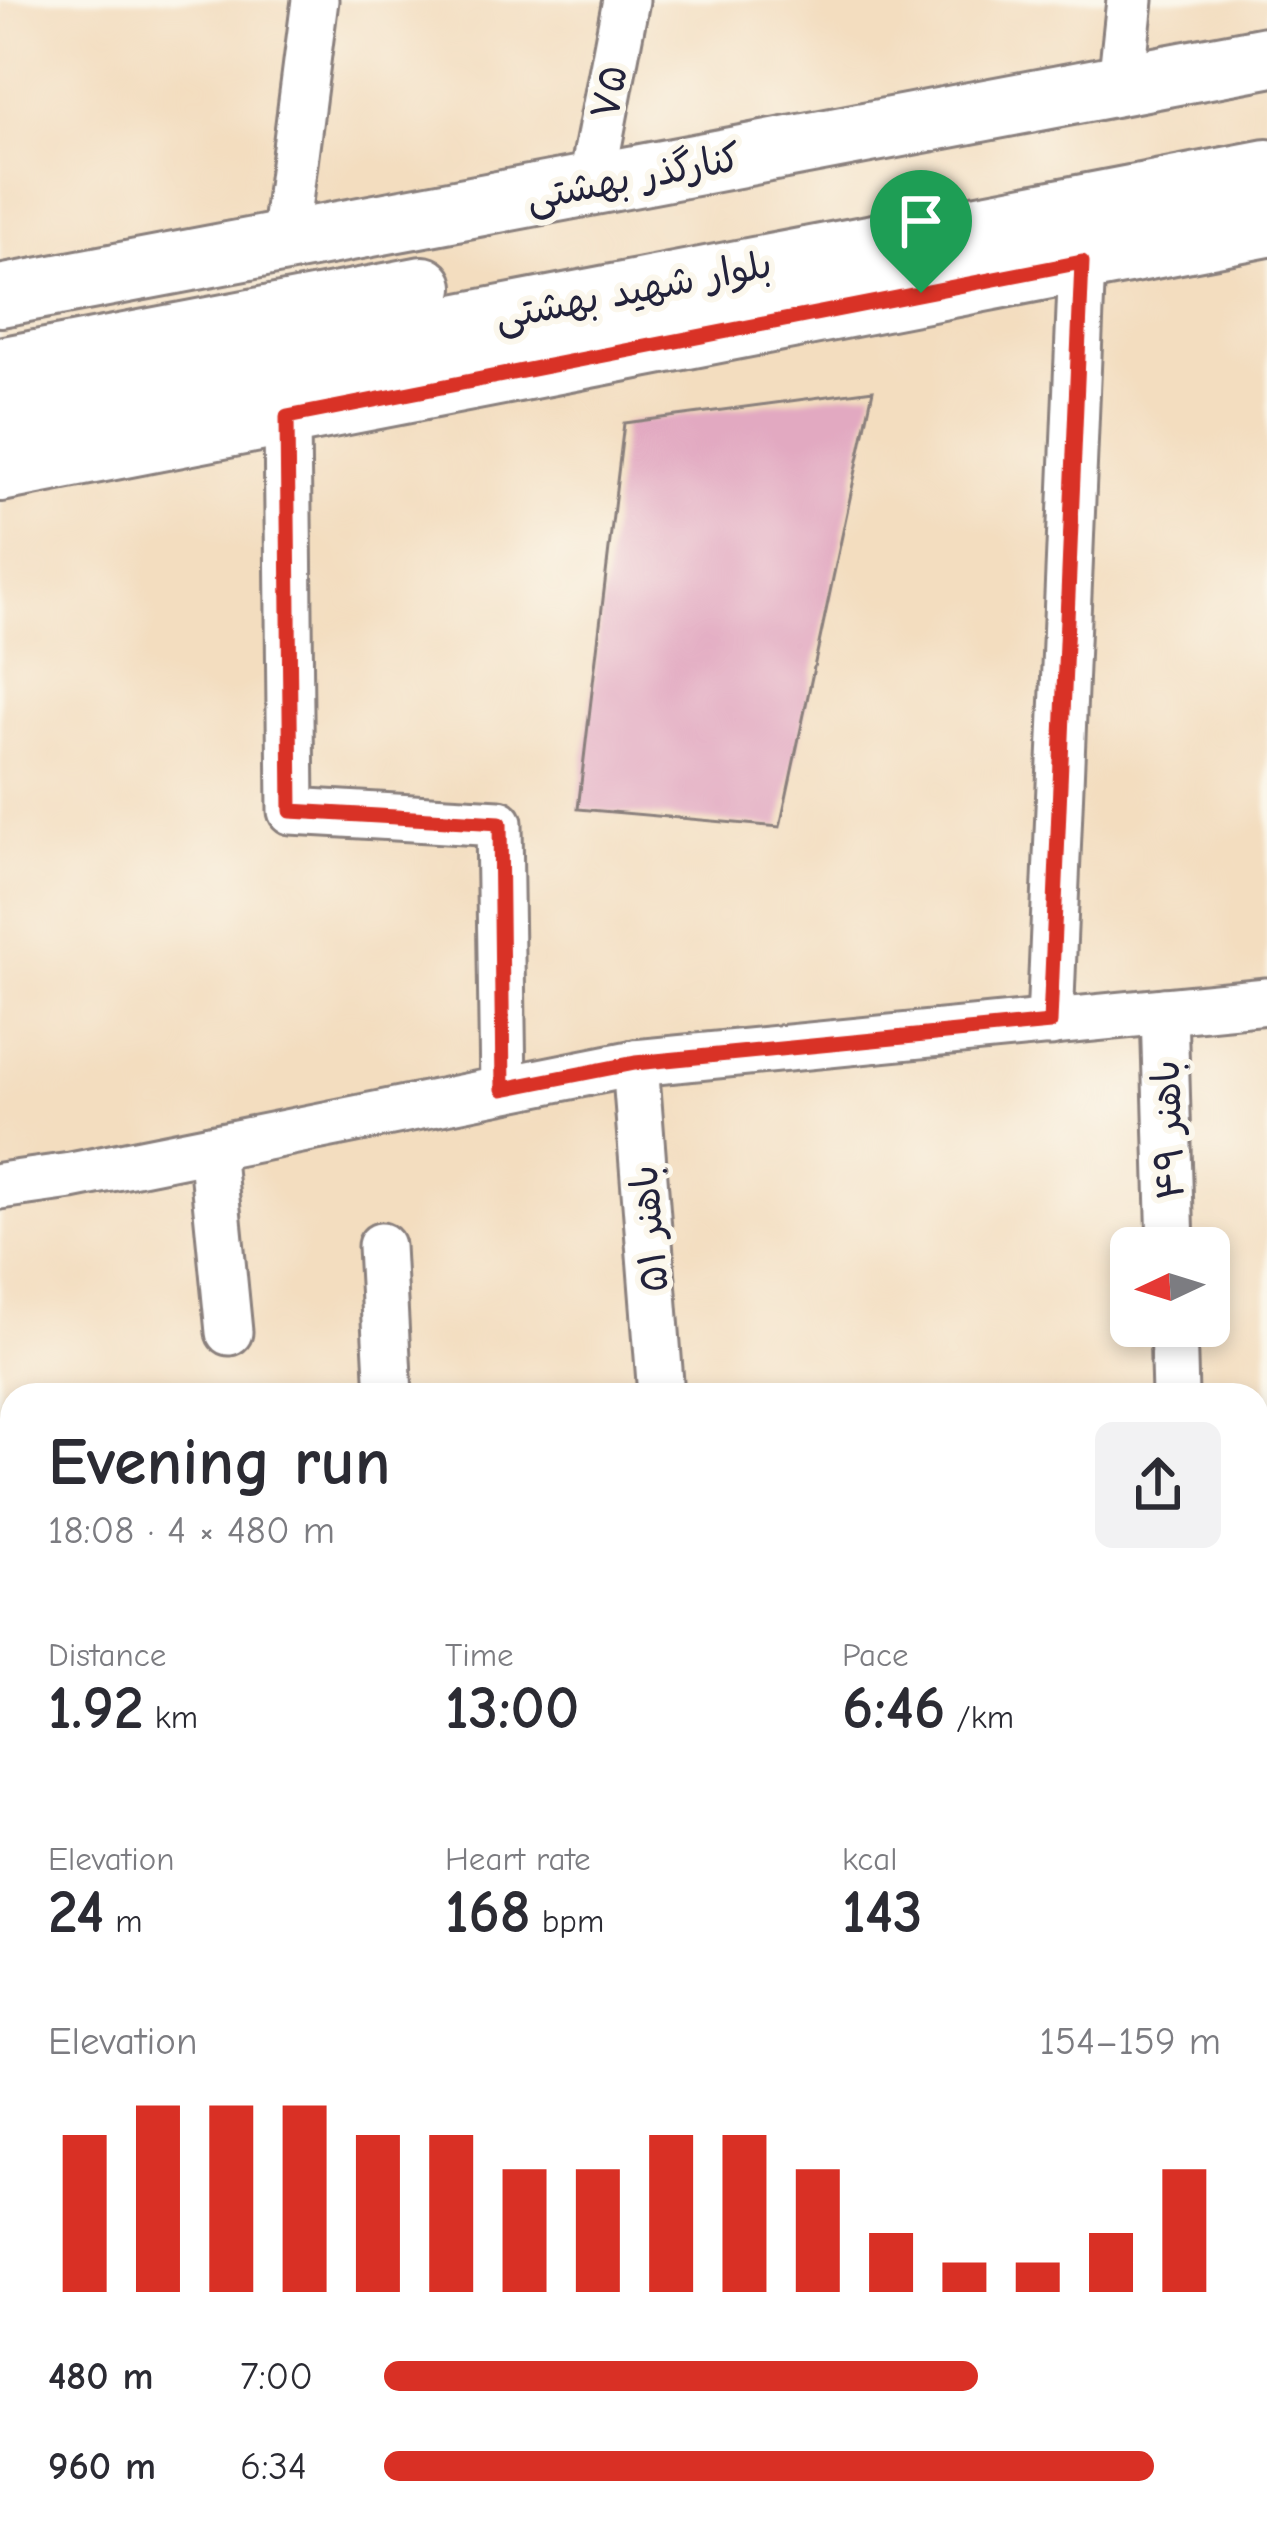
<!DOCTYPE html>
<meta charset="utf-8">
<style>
:root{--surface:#fff;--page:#f2f2f3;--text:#2b2b33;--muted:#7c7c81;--accent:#d93025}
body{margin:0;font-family:"Comic Neue","Playpen Sans Arabic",sans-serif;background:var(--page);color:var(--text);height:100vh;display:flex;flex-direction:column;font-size:45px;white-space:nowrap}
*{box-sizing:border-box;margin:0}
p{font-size:39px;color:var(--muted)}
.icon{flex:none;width:66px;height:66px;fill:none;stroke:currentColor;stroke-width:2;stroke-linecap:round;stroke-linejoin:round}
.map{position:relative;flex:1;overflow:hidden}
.sheet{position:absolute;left:0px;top:1383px;width:1269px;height:1152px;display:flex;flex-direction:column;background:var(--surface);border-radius:36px 36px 0 0;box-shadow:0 6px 18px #0003}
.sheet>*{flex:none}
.needle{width:78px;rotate:266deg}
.fabs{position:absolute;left:1110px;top:1227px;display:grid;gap:24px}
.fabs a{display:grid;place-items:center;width:120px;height:120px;border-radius:18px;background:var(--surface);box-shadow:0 6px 18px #0003;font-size:60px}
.pin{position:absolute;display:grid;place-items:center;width:102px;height:102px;color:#fff;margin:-123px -51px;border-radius:50% 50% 50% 0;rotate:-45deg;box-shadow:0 0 12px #0007}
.pin .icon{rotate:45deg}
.round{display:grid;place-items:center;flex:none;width:126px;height:126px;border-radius:18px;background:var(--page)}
.summary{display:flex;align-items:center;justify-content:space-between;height:204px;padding:0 48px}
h1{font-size:66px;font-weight:800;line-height:90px}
.figures{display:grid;grid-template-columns:repeat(3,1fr);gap:18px;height:204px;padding:12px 48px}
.figures div{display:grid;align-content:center}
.figures b{font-size:60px;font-weight:800}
.figures small{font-size:33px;font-weight:400}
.figures p{font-size:33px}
.chart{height:336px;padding:24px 48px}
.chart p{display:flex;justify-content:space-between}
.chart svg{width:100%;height:216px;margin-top:12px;stroke:var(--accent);stroke-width:6}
ul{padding:0 48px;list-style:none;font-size:39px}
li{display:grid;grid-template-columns:192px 144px 1fr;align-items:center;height:90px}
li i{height:30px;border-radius:15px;background:var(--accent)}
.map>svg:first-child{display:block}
.building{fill:#e2a9c1}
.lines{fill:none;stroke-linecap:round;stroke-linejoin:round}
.minor-casing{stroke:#8a807d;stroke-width:51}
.major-casing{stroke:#8a807d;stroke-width:66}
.minor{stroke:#fff;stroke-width:45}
.major{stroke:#fff;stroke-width:60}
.route-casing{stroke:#fff;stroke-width:24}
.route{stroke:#d93025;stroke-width:15}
.labels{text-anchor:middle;stroke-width:12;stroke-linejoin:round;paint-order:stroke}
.street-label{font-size:39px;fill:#22223b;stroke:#fbf7ec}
</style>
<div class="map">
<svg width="1267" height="2535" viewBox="0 0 1267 2535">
<rect width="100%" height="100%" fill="#fbf7ec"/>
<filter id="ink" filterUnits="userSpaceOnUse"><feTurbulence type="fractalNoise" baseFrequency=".00833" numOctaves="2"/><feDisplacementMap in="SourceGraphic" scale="24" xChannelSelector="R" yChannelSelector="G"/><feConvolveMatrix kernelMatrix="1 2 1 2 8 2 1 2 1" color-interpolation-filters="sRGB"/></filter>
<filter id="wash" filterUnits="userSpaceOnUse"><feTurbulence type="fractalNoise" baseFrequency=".004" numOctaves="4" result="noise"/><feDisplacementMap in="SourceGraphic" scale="48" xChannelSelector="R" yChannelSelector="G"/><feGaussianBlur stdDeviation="2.7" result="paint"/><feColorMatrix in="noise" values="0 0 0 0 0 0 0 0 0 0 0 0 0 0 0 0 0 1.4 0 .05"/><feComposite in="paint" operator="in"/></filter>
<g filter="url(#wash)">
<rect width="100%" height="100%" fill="#f3ddbf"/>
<g id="blocks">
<path class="building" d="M873,390L780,827L578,809L624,423Z"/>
</g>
</g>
<g filter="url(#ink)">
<use href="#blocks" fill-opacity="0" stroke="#8a807d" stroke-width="3"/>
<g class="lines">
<defs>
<g id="minor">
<path d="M1121,84L1130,0"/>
<path d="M591,184L626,0"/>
<path d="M284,241L315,0"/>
<path d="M287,417L291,811L499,823L503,1089"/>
<path d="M1164,1011L1171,1248"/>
<path d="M1050,1023L1082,262"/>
<path d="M635,1063L661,1395"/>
<path d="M211,1148L229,1332"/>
<path d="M0,1186L71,1176L635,1063L1267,1001"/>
<path d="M381,1246L389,1395"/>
<path d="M1173,1326L1175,1395"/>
<path d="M0,1553L12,1555"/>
<path d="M1257,1759H1267"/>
<path d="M0,2483L10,2317"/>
<path d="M1134,2523V2535"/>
<path d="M340,2535V2523"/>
<path d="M720,2535V2523"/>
</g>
<g id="major">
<path d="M0,296L1267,57"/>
<path d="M0,368L423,287"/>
<path d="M0,412L1267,170"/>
<path d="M0,471L1267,226"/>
<path d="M0,2251H12"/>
<path d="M1257,2261H1267"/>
<path d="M0,2317H12"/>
<path d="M1257,2335H1267"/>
</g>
</defs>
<use href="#minor" class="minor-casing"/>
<use href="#major" class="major-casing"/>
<use href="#minor" class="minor"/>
<use href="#major" class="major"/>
</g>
</g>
<g class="lines" filter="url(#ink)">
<defs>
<path id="route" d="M1082,262L1050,1023L635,1063L503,1089L500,823L291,811L287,417Z"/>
</defs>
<use href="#route" class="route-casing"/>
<use href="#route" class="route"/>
</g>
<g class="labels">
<g class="street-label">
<text transform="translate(608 92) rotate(-79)" y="14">۷۵</text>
<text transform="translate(633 176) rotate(-11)" y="14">کنارگذر بهشتی</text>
<text transform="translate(633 289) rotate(-11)" y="14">بلوار شهید بهشتی</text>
<text transform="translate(1167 1130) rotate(-92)" y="14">باهنر ۴۹</text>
<text transform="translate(648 1229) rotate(-95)" y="14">باهنر ۵۱</text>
</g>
</g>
</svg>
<div class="fabs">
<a><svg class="needle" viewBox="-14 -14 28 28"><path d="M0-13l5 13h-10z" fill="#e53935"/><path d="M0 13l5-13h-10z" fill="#7c7c81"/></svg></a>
</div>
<div class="pin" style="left:921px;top:293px;background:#1e9e55"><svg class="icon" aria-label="arrive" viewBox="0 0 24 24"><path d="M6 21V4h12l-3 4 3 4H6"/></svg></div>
<section class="sheet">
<div class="summary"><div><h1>Evening run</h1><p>18:08 · 4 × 480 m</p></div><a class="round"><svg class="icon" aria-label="share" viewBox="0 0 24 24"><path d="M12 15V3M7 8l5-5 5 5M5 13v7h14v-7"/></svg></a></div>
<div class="figures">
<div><p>Distance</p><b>1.92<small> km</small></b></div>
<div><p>Time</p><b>13:00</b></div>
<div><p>Pace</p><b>6:46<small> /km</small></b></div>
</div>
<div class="figures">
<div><p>Elevation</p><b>24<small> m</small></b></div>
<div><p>Heart rate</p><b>168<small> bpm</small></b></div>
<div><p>kcal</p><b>143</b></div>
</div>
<div class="chart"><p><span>Elevation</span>154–159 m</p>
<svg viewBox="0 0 160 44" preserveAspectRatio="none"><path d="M5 44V12M15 44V6M25 44V6M35 44V6M45 44V12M55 44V12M65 44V19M75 44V19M85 44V12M95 44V12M105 44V19M115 44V32M125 44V38M135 44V38M145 44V32M155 44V19"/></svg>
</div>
<ul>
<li><b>480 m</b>7:00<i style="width:71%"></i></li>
<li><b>960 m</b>6:34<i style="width:92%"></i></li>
</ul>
</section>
</div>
